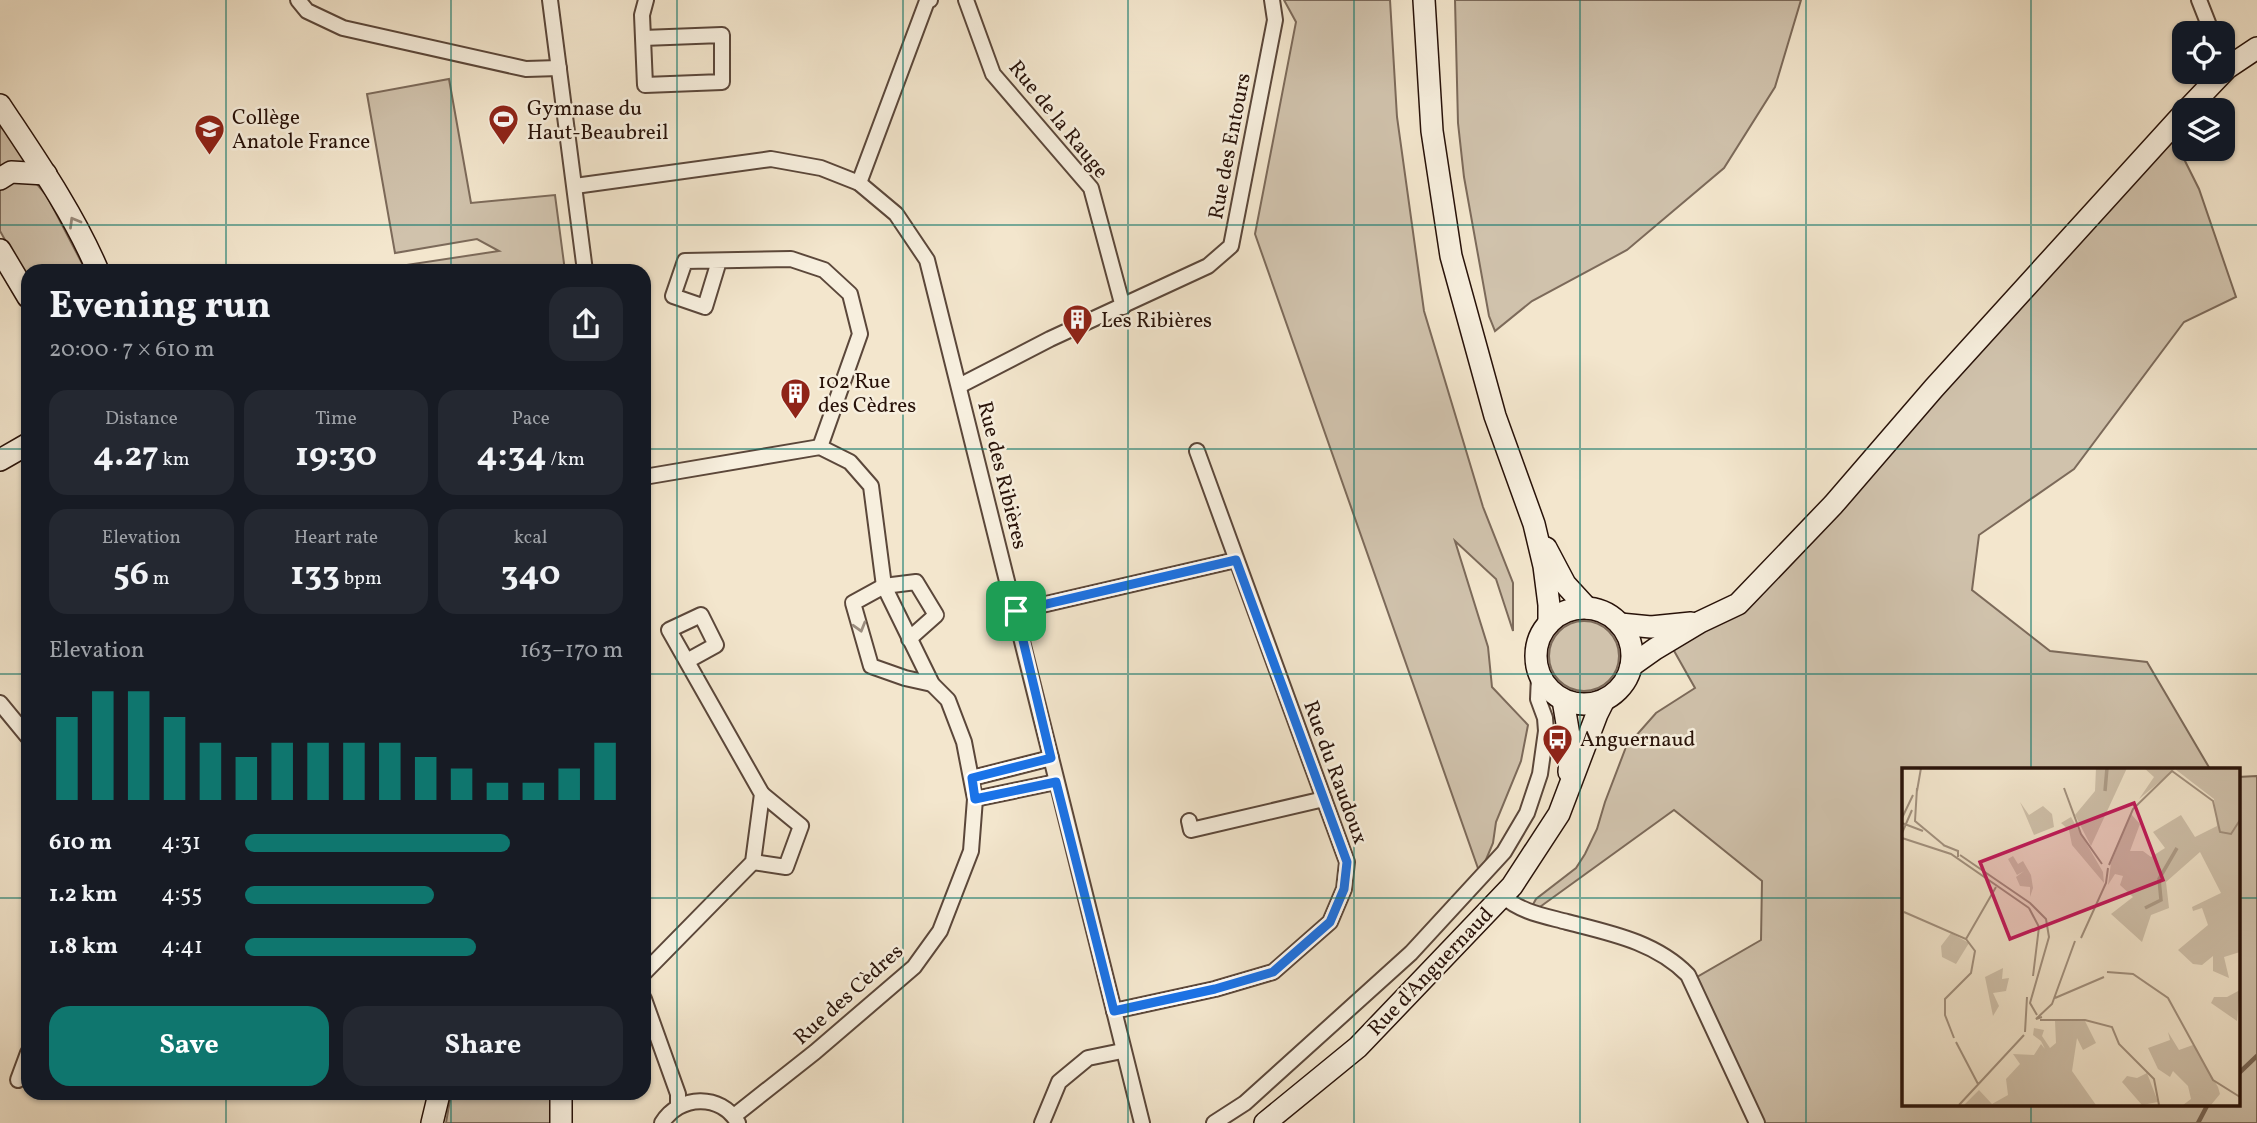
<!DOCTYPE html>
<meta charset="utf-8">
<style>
:root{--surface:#171b24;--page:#242831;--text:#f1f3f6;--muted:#9ea1a6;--accent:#0f766e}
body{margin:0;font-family:Vollkorn,serif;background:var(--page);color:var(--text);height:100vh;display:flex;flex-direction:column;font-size:26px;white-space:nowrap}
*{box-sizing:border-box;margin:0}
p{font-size:23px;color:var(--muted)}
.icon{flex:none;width:38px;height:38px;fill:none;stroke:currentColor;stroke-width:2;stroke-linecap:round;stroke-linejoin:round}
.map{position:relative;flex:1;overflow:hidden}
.details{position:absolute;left:21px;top:264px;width:630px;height:836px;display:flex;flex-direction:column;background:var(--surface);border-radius:21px;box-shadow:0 2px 5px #0004}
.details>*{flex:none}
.controls{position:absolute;left:2172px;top:21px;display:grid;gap:14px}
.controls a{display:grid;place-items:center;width:63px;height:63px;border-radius:14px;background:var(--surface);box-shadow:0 2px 5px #0004;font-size:35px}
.pin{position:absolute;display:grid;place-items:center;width:60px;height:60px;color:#fff;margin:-30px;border-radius:14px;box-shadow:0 4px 10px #0006}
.round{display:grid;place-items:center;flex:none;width:74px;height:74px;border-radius:21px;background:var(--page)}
.head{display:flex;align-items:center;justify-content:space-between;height:119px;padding:0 28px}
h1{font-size:38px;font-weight:700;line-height:52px}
.stats{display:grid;grid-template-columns:repeat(3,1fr);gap:10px;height:119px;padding:7px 28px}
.stats div{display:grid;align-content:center;border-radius:18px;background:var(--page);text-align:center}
.stats b{font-size:35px;font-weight:700}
.stats small{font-size:19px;font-weight:400}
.stats p{font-size:19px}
.chart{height:196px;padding:14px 28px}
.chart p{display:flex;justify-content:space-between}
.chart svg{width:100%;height:126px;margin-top:7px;stroke:var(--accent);stroke-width:6}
.cta{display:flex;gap:14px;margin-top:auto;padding:14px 28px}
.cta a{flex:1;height:80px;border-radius:21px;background:var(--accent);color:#fff;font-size:28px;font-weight:700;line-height:80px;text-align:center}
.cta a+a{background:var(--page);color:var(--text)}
ul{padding:0 28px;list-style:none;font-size:23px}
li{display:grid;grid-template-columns:112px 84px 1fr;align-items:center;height:52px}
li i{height:18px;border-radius:9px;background:var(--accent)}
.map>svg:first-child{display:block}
.green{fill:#d0c2ac;stroke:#7c6a5a;stroke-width:2}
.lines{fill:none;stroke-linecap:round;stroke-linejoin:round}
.stream{stroke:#786656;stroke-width:4.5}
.street-casing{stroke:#5b473a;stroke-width:18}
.secondary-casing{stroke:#281209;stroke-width:24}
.street{stroke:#f7efde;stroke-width:14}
.secondary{stroke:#f7efde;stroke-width:21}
.oneway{stroke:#9a8c7e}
.route-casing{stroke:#fff;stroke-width:14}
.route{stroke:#1a73e8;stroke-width:9}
.grid{fill:none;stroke:#0f766e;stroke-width:2;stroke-opacity:0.55}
.labels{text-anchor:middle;stroke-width:5;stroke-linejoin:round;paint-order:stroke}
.poi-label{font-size:21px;fill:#281209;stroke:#f7efde;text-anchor:start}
.street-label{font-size:21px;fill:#281209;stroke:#f7efde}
.inset-river{fill:none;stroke:#ae9e8a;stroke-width:3.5}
.inset-road{fill:none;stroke:#a2917f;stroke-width:2}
.view{fill:#c2185b;fill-opacity:0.15;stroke:#c2185b;stroke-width:3.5}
.inset-edge{fill:none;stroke:#281209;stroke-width:3.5}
</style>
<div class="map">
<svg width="2257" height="1123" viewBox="0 0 2257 1123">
<rect width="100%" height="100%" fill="#f3e6cd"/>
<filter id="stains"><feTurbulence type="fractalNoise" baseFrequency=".00286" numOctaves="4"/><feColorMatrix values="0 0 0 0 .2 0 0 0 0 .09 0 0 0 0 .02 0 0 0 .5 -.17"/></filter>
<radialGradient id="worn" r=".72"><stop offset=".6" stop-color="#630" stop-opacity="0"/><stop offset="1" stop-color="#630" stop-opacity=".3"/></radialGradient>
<g class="green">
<path d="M1284,0H1390L1397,117L1424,311L1483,507L1513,583V631L1496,579L1455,541L1488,647L1492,687L1528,725L1521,761L1496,822L1493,843L1480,874L1255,234L1296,22Z"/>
<path d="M1455,0H1801L1775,87L1724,168L1627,250L1532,301L1495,331L1489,316L1464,177L1458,123Z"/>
<path d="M449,79L471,203L555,195L565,271H394L393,267L499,251L477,239L395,253L367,94Z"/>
<path d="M0,119L31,168L0,170Z"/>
<path d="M2169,129L2199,189L2236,297L2184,322L2074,469L1979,535L1972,590L2050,651L2147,662L2210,769H1904V1104H2238V777L2257,776V1123H1756L1685,984L1761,940L1762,881L1674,810L1526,917L1536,899L1576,868L1585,854L1597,829L1605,802L1626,747L1656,713L1695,688L1673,649L1738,604Z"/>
<path d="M16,179L36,183L47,196L86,271H28V281L0,231V186Z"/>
<circle cx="1584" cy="656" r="35"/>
<path d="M451,1094H551L550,1123H446Z"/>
</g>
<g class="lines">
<g class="stream">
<path d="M2238,1074L2257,1056"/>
<path d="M2198,1123L2208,1104"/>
</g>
<defs>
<g id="street">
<path d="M298,0L307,11L343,28L526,69L559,68"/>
<path d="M550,0L585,271"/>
<path d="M966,0L993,74L1091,188L1123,307"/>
<path d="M2199,0L2212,33"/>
<path d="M643,38L722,35V82L645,85L642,15L646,0"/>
<path d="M859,183L927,1L930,0"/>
<path d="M575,186L771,159L821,168L859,183L896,214L927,260L1142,1123"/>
<path d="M719,261L705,307L673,296L685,261L791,259L824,270L850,294L860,334L820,447"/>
<path d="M959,386L1050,339L1208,266L1231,246L1275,20L1272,0"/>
<path d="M644,477L820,447L850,462L871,486L884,586L932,684L948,700L964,742L975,799L971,851L940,931L914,967L815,1052L734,1116"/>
<path d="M1016,611L1236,560"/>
<path d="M909,639L936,615L916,582L884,586L853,603L871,666L905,678L932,684"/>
<path d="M0,703L28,737"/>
<path d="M972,778L1051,758"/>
<path d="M975,799L1056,782"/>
<path d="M1189,821L1191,830L1324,799"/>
<path d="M753,862L786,867L801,826L762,794"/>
<path d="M1503,896C1520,912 1545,916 1567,922C1610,933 1656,942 1688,975L1757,1123"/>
<path d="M644,973L753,862L762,794L669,630L701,615L716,645L687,661"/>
<path d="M644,999L678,1094V1106"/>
<path d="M1114,1011L1215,989L1273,972L1330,922L1344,889L1347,862L1197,451"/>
<path d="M18,1080L28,1053"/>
<path d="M662,1123C679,1095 721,1093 738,1123"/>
<path d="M1042,1123L1059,1082L1088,1058L1122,1051"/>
<path d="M1214,1123L1245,1103L1411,953L1504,852L1527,813L1540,774L1546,731L1545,718L1538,699L1539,676"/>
</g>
<g id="secondary">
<path d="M1424,0L1432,131L1451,256L1495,416L1534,524L1544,566L1549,605V623"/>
<path d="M0,105C35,158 73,212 98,271"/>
<path d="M2187,110L2227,68L2257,48"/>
<path d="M0,179L11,172L46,174"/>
<path d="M0,250L28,297"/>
<path d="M0,460L28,444"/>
<path d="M1546,548L1565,584L1587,608"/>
<circle cx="1584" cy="656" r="48"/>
<path d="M1620,624L1651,627L1691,623"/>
<path d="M1631,666L1655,649L1700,622L1738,604L1833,505L1934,388L2184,113"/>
<path d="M1563,700L1571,747L1569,772"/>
<path d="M561,1094V1123"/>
<path d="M432,1123L439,1094"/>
<path d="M1265,1123L1358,1047L1512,886L1559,814L1597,714L1604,700"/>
</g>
</defs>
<use href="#street" class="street-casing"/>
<use href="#secondary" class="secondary-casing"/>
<use href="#street" class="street"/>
<use href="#secondary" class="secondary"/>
</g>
<defs><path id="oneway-chevron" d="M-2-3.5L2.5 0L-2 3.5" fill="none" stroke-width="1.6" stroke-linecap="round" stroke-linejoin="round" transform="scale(1.75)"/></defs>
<g class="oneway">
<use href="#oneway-chevron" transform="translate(74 222) rotate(-120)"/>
<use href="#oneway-chevron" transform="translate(860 627) rotate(74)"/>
</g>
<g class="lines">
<defs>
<path id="route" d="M1236,560L1347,862L1344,889L1330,922L1273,972L1215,989L1114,1011L1056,782L975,799L972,778L1051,758L1016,611Z"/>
</defs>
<use href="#route" class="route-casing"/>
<use href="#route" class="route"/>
</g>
<path class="grid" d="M226,0V271M451,0V271M677,0V1123M903,0V1123M1128,0V1123M1354,0V1123M1580,0V1123M1806,0V1123M2031,0V769M0,225H2257M0,449H28M644,449H2257M0,674H28M644,674H2257M0,898H28M644,898H1904M2238,898H2257M226,1094V1123M451,1094V1123M2031,1104V1123"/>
<defs>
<symbol id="stadium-pin" viewBox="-11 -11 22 30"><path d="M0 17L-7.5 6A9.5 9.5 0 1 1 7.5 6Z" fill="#8f2418" stroke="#f7efde"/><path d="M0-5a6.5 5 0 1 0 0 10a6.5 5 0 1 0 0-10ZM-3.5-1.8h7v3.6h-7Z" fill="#fff"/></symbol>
<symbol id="school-pin" viewBox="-11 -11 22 30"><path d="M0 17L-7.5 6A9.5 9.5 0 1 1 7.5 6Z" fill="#8f2418" stroke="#f7efde"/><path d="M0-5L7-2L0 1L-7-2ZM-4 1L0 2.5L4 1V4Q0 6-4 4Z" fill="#fff"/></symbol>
<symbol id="building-pin" viewBox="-11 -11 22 30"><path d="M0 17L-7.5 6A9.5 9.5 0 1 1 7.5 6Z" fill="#8f2418" stroke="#f7efde"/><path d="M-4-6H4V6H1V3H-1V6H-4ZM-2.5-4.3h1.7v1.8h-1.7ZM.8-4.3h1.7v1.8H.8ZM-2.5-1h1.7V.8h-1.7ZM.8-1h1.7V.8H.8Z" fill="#fff"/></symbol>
<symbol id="bus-pin" viewBox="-11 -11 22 30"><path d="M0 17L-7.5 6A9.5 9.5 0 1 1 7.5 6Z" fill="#8f2418" stroke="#f7efde"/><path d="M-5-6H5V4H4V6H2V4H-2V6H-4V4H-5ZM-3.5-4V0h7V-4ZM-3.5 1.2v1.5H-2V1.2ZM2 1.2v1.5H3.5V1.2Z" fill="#fff"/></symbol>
</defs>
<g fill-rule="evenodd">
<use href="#stadium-pin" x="486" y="102" width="35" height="47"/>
<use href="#school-pin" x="192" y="112" width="35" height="47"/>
<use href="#building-pin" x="1060" y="302" width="35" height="47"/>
<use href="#building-pin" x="778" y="376" width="35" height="47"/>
<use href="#bus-pin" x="1540" y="722" width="35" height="47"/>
</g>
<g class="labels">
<g class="poi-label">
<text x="527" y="115">Gymnase du<tspan x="527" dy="24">Haut-Beaubreil</tspan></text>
<text x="232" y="124">Collège<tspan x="232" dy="24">Anatole France</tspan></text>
<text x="1101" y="327">Les Ribières</text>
<text x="818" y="388">102 Rue<tspan x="818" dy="24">des Cèdres</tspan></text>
<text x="1580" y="746">Anguernaud</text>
</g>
<g class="street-label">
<text transform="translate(1059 119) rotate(51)" y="7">Rue de la Rauge</text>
<text transform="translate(1229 146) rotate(-79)" y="7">Rue des Entours</text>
<text transform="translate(1003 475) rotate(76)" y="7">Rue des Ribières</text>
<text transform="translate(1336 772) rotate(70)" y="7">Rue du Raudoux</text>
<text transform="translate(1430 971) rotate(-46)" y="7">Rue d'Anguernaud</text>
<text transform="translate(848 994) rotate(-42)" y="7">Rue des Cèdres</text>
</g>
</g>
<g transform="translate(1902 768)">
<rect width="338" height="338" fill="#f3e6cd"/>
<path d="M194,0H225L189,78L173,47L193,23ZM242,0H338V184L322,189L327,210L311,203V188L300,197L291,196L276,182L306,157L300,140L291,143L290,139L319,125L298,84L264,114L267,140L249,147L240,174L209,146L231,129L218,117L221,108L213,106L206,117L209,95L229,46L238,56L228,83H241L249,89L263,80L251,64L279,47L293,69L315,58L312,31L273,1L237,31L252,9ZM118,34L127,47L141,38L150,46L152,59L132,67ZM169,49L201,104L202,115L170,77L167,62L159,55ZM111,88L116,96L121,93L129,107L131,120L128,129V119L118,118L114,109L122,103L115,107L106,91ZM49,165L67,175L54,196L40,189L39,178ZM101,200L100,211L107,210L104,223L91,225L97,238L91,248L83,209ZM338,222L335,253L309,235L312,229H325ZM153,253H183L194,275L181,282L175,270L170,303L194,337H62L77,322L90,336L106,327L104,311L118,296L111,286L132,287L139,276L143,281L139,273L131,267L132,260L142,262L140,268L148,280L154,275ZM266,264L277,282L291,277L316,319L318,326L309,337H281L289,331L286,318L271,303L268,309L256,301L246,280L268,272ZM245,305L256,334L240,337L220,314L225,308L235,310Z" fill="#d0c2ac"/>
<path class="inset-river" d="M203,23L205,0M243,140L259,132L257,111L275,80"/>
<path class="inset-road" d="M15,20L13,53L43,78M162,20L179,66L200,96M15,23L19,0M0,50L11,27M0,55L21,63M0,65L10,42M0,70L49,86L127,140M41,77L56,83V89M58,87L128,135L144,151L147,169L128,235L135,247M207,97L231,41L270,3L311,33L318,64L329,66L338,52M127,140L137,159L131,208M2,144L64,171L73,183L69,205L43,231V247L52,270M179,170L204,115L206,100M64,171L94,119M205,204L231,206L266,230L311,312L338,329M153,230L202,209M140,249L134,251L150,236L173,173M138,252H183L210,259L217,276L252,311L257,337M123,264L125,229M54,274L76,316M57,337L122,267"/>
<path class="view" d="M232,35L261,112L108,171L78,94Z"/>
<rect width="338" height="338" class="inset-edge"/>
</g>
<rect width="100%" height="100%" filter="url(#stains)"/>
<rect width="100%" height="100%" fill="url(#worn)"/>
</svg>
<div class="controls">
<a><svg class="icon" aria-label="locate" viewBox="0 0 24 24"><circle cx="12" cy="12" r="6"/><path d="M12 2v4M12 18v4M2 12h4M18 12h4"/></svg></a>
<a><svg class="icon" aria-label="layers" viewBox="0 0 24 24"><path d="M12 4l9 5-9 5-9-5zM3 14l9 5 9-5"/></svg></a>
</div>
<div class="pin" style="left:1016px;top:611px;background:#1e9e55"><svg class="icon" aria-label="arrive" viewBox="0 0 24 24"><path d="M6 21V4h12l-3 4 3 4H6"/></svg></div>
<section class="details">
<div class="head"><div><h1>Evening run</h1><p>20:00 · 7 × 610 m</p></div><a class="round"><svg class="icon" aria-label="share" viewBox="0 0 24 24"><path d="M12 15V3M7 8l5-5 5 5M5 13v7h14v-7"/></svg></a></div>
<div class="stats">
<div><p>Distance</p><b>4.27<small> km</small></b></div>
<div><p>Time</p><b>19:30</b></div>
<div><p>Pace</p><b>4:34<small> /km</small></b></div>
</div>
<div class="stats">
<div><p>Elevation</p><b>56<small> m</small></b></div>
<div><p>Heart rate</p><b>133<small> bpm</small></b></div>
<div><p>kcal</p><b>340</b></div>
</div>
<div class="chart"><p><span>Elevation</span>163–170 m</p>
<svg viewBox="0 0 160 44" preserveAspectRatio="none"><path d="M5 44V15M15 44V6M25 44V6M35 44V15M45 44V24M55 44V29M65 44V24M75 44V24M85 44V24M95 44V24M105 44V29M115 44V33M125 44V38M135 44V38M145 44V33M155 44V24"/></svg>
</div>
<ul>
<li><b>610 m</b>4:31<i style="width:70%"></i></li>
<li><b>1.2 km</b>4:55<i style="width:50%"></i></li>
<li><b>1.8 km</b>4:41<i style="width:61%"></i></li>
</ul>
<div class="cta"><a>Save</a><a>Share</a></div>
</section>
</div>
